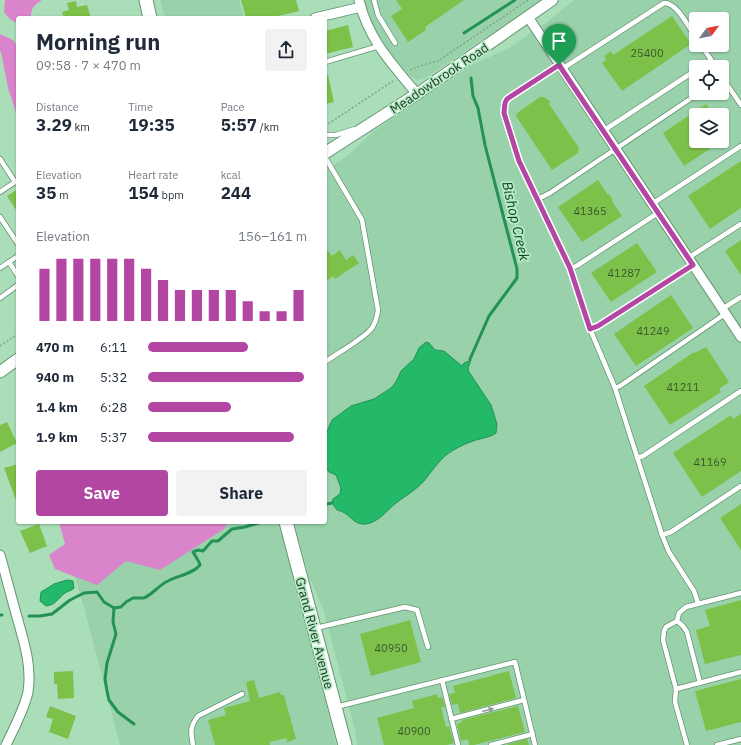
<!DOCTYPE html>
<meta charset="utf-8">
<style>
:root{--surface:#fff;--page:#f2f2f3;--text:#1f2937;--muted:#747a83;--accent:#b345a3}
body{margin:0;font-family:"IBM Plex Sans",sans-serif;background:var(--page);color:var(--text);height:100vh;display:flex;flex-direction:column;font-size:15px;white-space:nowrap}
*{box-sizing:border-box;margin:0}
p{font-size:13px;color:var(--muted)}
.icon{flex:none;width:22px;height:22px;fill:none;stroke:currentColor;stroke-width:2;stroke-linecap:round;stroke-linejoin:round}
.map{position:relative;flex:1;overflow:hidden}
.drawer{position:absolute;left:16px;top:16px;width:311px;height:508px;display:flex;flex-direction:column;background:var(--surface);border-radius:4px;box-shadow:0 1px 3px #0004}
.drawer>*{flex:none}
.needle{width:26px;rotate:58deg}
.tools{position:absolute;left:689px;top:12px;display:grid;gap:8px}
.tools a{display:grid;place-items:center;width:40px;height:40px;border-radius:4px;background:var(--surface);box-shadow:0 1px 3px #0004;font-size:20px}
.pin{position:absolute;display:grid;place-items:center;width:34px;height:34px;color:#fff;margin:-41px -17px;border-radius:50% 50% 50% 0;rotate:-45deg;box-shadow:0 0 4px #0007}
.pin .icon{rotate:45deg}
.round{display:grid;place-items:center;flex:none;width:42px;height:42px;border-radius:4px;background:var(--page)}
.summary{display:flex;align-items:center;justify-content:space-between;height:68px;padding:0 20px}
h1{font-size:22px;font-weight:700;line-height:30px}
.stats{display:grid;grid-template-columns:repeat(3,1fr);gap:6px;height:68px;padding:4px 20px}
.stats div{display:grid;align-content:center}
.stats b{font-size:17px;font-weight:700}
.stats small{font-size:11px;font-weight:400}
.stats p{font-size:11px}
.chart{height:112px;padding:8px 20px}
.chart p{display:flex;justify-content:space-between}
.chart svg{width:100%;height:72px;margin-top:4px;stroke:var(--accent);stroke-width:6}
.action{display:flex;gap:8px;margin-top:auto;padding:8px 20px}
.action a{flex:1;height:46px;border-radius:4px;background:var(--accent);color:#fff;font-size:16px;font-weight:700;line-height:46px;text-align:center}
.action a+a{background:var(--page);color:var(--text)}
ul{padding:0 20px;list-style:none;font-size:13px}
li{display:grid;grid-template-columns:64px 48px 1fr;align-items:center;height:30px}
li i{height:10px;border-radius:5px;background:var(--accent)}
.map>svg:first-child{display:block}
.built{fill:#99d2aa;fill-rule:evenodd}
.green{fill:#da84cb}
.water{fill:#23b969;stroke:#229255}
.lines{fill:none;stroke-linecap:round;stroke-linejoin:round}
.stream{stroke:#229255;stroke-width:3}
.building{fill:#7ec14a}
.service-casing{stroke:#639472;stroke-width:6}
.minor-casing{stroke:#639472;stroke-width:11}
.tertiary-casing{stroke:#639472;stroke-width:13}
.secondary-casing{stroke:#639472;stroke-width:15}
.path{stroke:#7da689;stroke-width:1.5;stroke-dasharray:2 2;stroke-linecap:butt}
.service{stroke:#fff;stroke-width:4.5}
.minor{stroke:#fff;stroke-width:9}
.tertiary{stroke:#fff;stroke-width:11}
.secondary{stroke:#fff;stroke-width:13}
.oneway{fill:#909a93}
.route-casing{stroke:#fff;stroke-width:8}
.route{stroke:#b345a3;stroke-width:5}
.labels{text-anchor:middle;stroke-width:3.5;stroke-linejoin:round;paint-order:stroke}
.number-label{font-size:11px;fill:#385930}
.street-label{font-size:13px;fill:#213627;stroke:#b7ebc6}
.water-label{font-size:14px;font-style:italic;fill:#053f20;stroke:#b7ebc6}
</style>
<div class="map">
<svg width="741" height="745" viewBox="0 0 741 745">
<rect width="100%" height="100%" fill="#aadeb9"/>
<g class="built">
<path d="M160,0H239L244,18H165Z"/>
<path d="M364,0H541L439,69L425,78L416,80L410,76L394,58L377,34L369,18Z"/>
<path d="M574,0H741V745H357L355,730L323,608L309,577L294,522H325V171L347,156L374,131L474,64L509,48L547,22ZM696,19H722V45H696ZM696,67H722V93H696ZM696,115H722V141H696Z"/>
<path d="M59,522H278L308,630L336,745H120L85,611Z"/>
</g>
<g class="green">
<path d="M5,0H42C35,4 31,8 31,16L29,18H18V22C11,22 8,17 4,12Z"/>
<path d="M0,34L13,40L18,47V119L8,88L1,52L0,51Z"/>
<path d="M59,522H228L224,529L160,570L126,561L97,585L55,569L49,555L65,544Z"/>
</g>
<g class="water">
<path d="M426,342L429,343L435,350L444,351L462,366L464,363L471,360L468,368L469,372L491,405L497,424L496,433C489,438 481,438 473,441C464,444 454,449 446,455C438,462 431,472 424,481C416,490 405,496 396,503C386,511 379,522 366,524C353,526 350,512 337,510L332,503L333,499L340,494L341,488L336,475L329,472L326,468L325,436L332,420L351,406L374,399L391,388L396,382L401,371L414,359L419,348Z"/>
<path d="M67,580L73,581L74,588C71,591 68,591 65,593C58,598 56,605 46,606L40,601L41,592L54,584Z"/>
</g>
<g class="lines">
<g class="stream">
<path d="M464,33L515,0"/>
<path d="M470,359L489,316L514,282L517,278V269L485,145L478,108L473,96L471,78"/>
<path d="M327,504L332,503"/>
<path d="M114,608L113,622L116,634L107,663L105,679L107,691L109,700L118,712L134,724"/>
<path d="M0,615H2"/>
<path d="M29,616H40L52,614L70,600L84,593L97,592L104,602L114,608L121,607L126,602L133,598H144C153,594 159,585 168,581C177,576 193,574 200,565L199,562L193,552L198,550L203,551L212,541H218L232,529L245,527L262,522"/>
</g>
</g>
<g class="building">
<path d="M241,0H296L299,11L270,18H246Z"/>
<path d="M396,0H464L425,27L426,30L408,42L391,16L402,9Z"/>
<path d="M76,1L77,7L87,5L91,18H64L62,12L69,10L67,3Z"/>
<path d="M672,16L691,44L622,91L602,63L606,60L604,56L611,51L613,55Z"/>
<path d="M348,25L353,47L325,54V31Z"/>
<path d="M325,75H328L334,102L325,104Z"/>
<path d="M540,97H544L551,102L549,104L579,148L578,153L552,170L516,116L517,113Z"/>
<path d="M706,104L714,115H696V141H722L684,166L663,133Z"/>
<path d="M741,161V208L710,229L688,196Z"/>
<path d="M598,180L608,195L609,194L613,200L612,201L622,216L582,242L558,207Z"/>
<path d="M18,189V213L7,196Z"/>
<path d="M741,240V275L725,251Z"/>
<path d="M637,243L657,272L611,302L591,273Z"/>
<path d="M325,247L332,256L340,250L346,260L353,255L359,263L335,279L333,276L325,282Z"/>
<path d="M671,295L693,328L636,366L614,334Z"/>
<path d="M706,347L729,382L719,389L721,392L670,425L644,386L694,352L695,353Z"/>
<path d="M741,414V471L702,497L673,453L731,415L733,419Z"/>
<path d="M7,422L17,443L0,452V425Z"/>
<path d="M18,464V503H17L4,468Z"/>
<path d="M741,504V550L720,518Z"/>
<path d="M39,524L47,546L30,553L20,531Z"/>
<path d="M741,600V655L705,664L696,630L710,626L705,610Z"/>
<path d="M410,620L421,662L371,676L360,634Z"/>
<path d="M73,671L74,698L58,699L57,684H54V672Z"/>
<path d="M509,671L516,698L460,713L458,704L452,705L449,694L455,693L453,686Z"/>
<path d="M741,679V722L706,731L695,691Z"/>
<path d="M254,680L259,698L280,692L281,695H284L296,739L287,742L286,738L270,742V745H215L208,720L226,715L224,708L250,701L246,682Z"/>
<path d="M437,694L438,698L442,697L445,707H441L446,727L449,726L454,743L447,745H384L377,718L414,708L412,701Z"/>
<path d="M50,706L76,716L68,739L49,732L53,719L46,717Z"/>
<path d="M518,706L525,732L474,745H469L468,739L461,741L457,724L462,722V720Z"/>
<path d="M527,739L529,745H506Z"/>
</g>
<g class="lines">
<defs>
<g id="service">
<path d="M374,0L378,15L395,43"/>
<path d="M701,45L716,67"/>
<path d="M325,62L379,46"/>
<path d="M559,65L507,99L505,103L504,113L519,161L570,269L590,329L615,388L662,535L669,552L694,591L698,603"/>
<path d="M700,67L711,60"/>
<path d="M562,69L664,3C677,2 689,28 696,38"/>
<path d="M722,77L741,105"/>
<path d="M603,131L696,70"/>
<path d="M325,135H336L355,129"/>
<path d="M325,157L362,220L378,310C377,317 376,322 372,328C365,338 336,354 325,362"/>
<path d="M0,159L15,182"/>
<path d="M0,192L18,180"/>
<path d="M538,199L550,193L699,93"/>
<path d="M652,204L741,146"/>
<path d="M0,217L18,244"/>
<path d="M688,258L741,224"/>
<path d="M9,262L18,276"/>
<path d="M0,268L18,256"/>
<path d="M570,269L578,265L658,213"/>
<path d="M0,298L18,285"/>
<path d="M722,309L741,297"/>
<path d="M590,329L598,326L693,265"/>
<path d="M615,388L620,386L725,314"/>
<path d="M637,458L643,456L741,391"/>
<path d="M662,535L671,532L741,486"/>
<path d="M677,621L683,626L687,632L700,683"/>
<path d="M316,628L405,607L417,610L428,647"/>
<path d="M442,680L458,745"/>
<path d="M676,689L741,672"/>
<path d="M336,707L515,662L535,745"/>
<path d="M451,719L524,700"/>
<path d="M193,745C191,732 189,728 198,716L242,694"/>
<path d="M491,745L533,734"/>
<path d="M687,745L675,702L676,689L663,640L664,631L666,627L677,621L679,613L686,607L741,593"/>
<path d="M717,745L741,739"/>
</g>
<g id="minor">
<path d="M359,0C368,39 392,64 417,94"/>
<path d="M528,17L741,337"/>
<path d="M315,18L361,7"/>
<path d="M0,555C6,576 11,596 17,617C24,642 32,666 28,692C24,710 14,728 6,745"/>
</g>
<g id="tertiary">
<path d="M325,153L417,94L552,0"/>
<path d="M0,372L18,359"/>
</g>
<g id="secondary">
<path d="M146,0L150,18"/>
<path d="M286,522L345,745"/>
</g>
</defs>
<use href="#service" class="service-casing"/>
<use href="#minor" class="minor-casing"/>
<use href="#tertiary" class="tertiary-casing"/>
<use href="#secondary" class="secondary-casing"/>
<g class="path">
<path d="M410,70L426,64L438,61L528,0"/>
<path d="M325,126L393,81"/>
<path d="M0,346L18,334"/>
</g>
<use href="#service" class="service"/>
<use href="#minor" class="minor"/>
<use href="#tertiary" class="tertiary"/>
<use href="#secondary" class="secondary"/>
</g>
<defs><path id="oneway-solid" d="M-6-.8H1V-3.2L6.5 0L1 3.2V.8H-6Z"/></defs>
<use class="oneway" href="#oneway-solid" transform="translate(488 710) rotate(-15)"/>
<g class="lines">
<defs>
<path id="route" d="M559,65L693,265L598,326L590,329L570,268L519,161L504,113L505,103L507,99Z"/>
</defs>
<use href="#route" class="route-casing"/>
<use href="#route" class="route"/>
</g>
<g class="labels">
<g class="number-label">
<text x="647" y="57">25400</text>
<text x="590" y="215">41365</text>
<text x="624" y="277">41287</text>
<text x="653" y="335">41249</text>
<text x="683" y="391">41211</text>
<text x="710" y="466">41169</text>
<text x="391" y="652">40950</text>
<text x="414" y="735">40900</text>
</g>
<g class="street-label">
<text transform="translate(439 78) rotate(-34)" y="5">Meadowbrook Road</text>
<text transform="translate(315 633) rotate(75)" y="5">Grand River Avenue</text>
</g>
<g class="water-label">
<text transform="translate(516 221) rotate(77)" y="5">Bishop Creek</text>
</g>
</g>
</svg>
<div class="tools">
<a><svg class="needle" viewBox="-14 -14 28 28"><path d="M0-13l5 13h-10z" fill="#e53935"/><path d="M0 13l5-13h-10z" fill="#747a83"/></svg></a>
<a><svg class="icon" aria-label="locate" viewBox="0 0 24 24"><circle cx="12" cy="12" r="6"/><path d="M12 2v4M12 18v4M2 12h4M18 12h4"/></svg></a>
<a><svg class="icon" aria-label="layers" viewBox="0 0 24 24"><path d="M12 4l9 5-9 5-9-5zM3 14l9 5 9-5"/></svg></a>
</div>
<div class="pin" style="left:559px;top:65px;background:#1e9e55"><svg class="icon" aria-label="arrive" viewBox="0 0 24 24"><path d="M6 21V4h12l-3 4 3 4H6"/></svg></div>
<section class="drawer">
<div class="summary"><div><h1>Morning run</h1><p>09:58 · 7 × 470 m</p></div><a class="round"><svg class="icon" aria-label="share" viewBox="0 0 24 24"><path d="M12 15V3M7 8l5-5 5 5M5 13v7h14v-7"/></svg></a></div>
<div class="stats">
<div><p>Distance</p><b>3.29<small> km</small></b></div>
<div><p>Time</p><b>19:35</b></div>
<div><p>Pace</p><b>5:57<small> /km</small></b></div>
</div>
<div class="stats">
<div><p>Elevation</p><b>35<small> m</small></b></div>
<div><p>Heart rate</p><b>154<small> bpm</small></b></div>
<div><p>kcal</p><b>244</b></div>
</div>
<div class="chart"><p><span>Elevation</span>156–161 m</p>
<svg viewBox="0 0 160 44" preserveAspectRatio="none"><path d="M5 44V12M15 44V6M25 44V6M35 44V6M45 44V6M55 44V6M65 44V12M75 44V19M85 44V25M95 44V25M105 44V25M115 44V25M125 44V32M135 44V38M145 44V38M155 44V25"/></svg>
</div>
<ul>
<li><b>470 m</b>6:11<i style="width:63%"></i></li>
<li><b>940 m</b>5:32<i style="width:98%"></i></li>
<li><b>1.4 km</b>6:28<i style="width:52%"></i></li>
<li><b>1.9 km</b>5:37<i style="width:92%"></i></li>
</ul>
<div class="action"><a>Save</a><a>Share</a></div>
</section>
</div>
